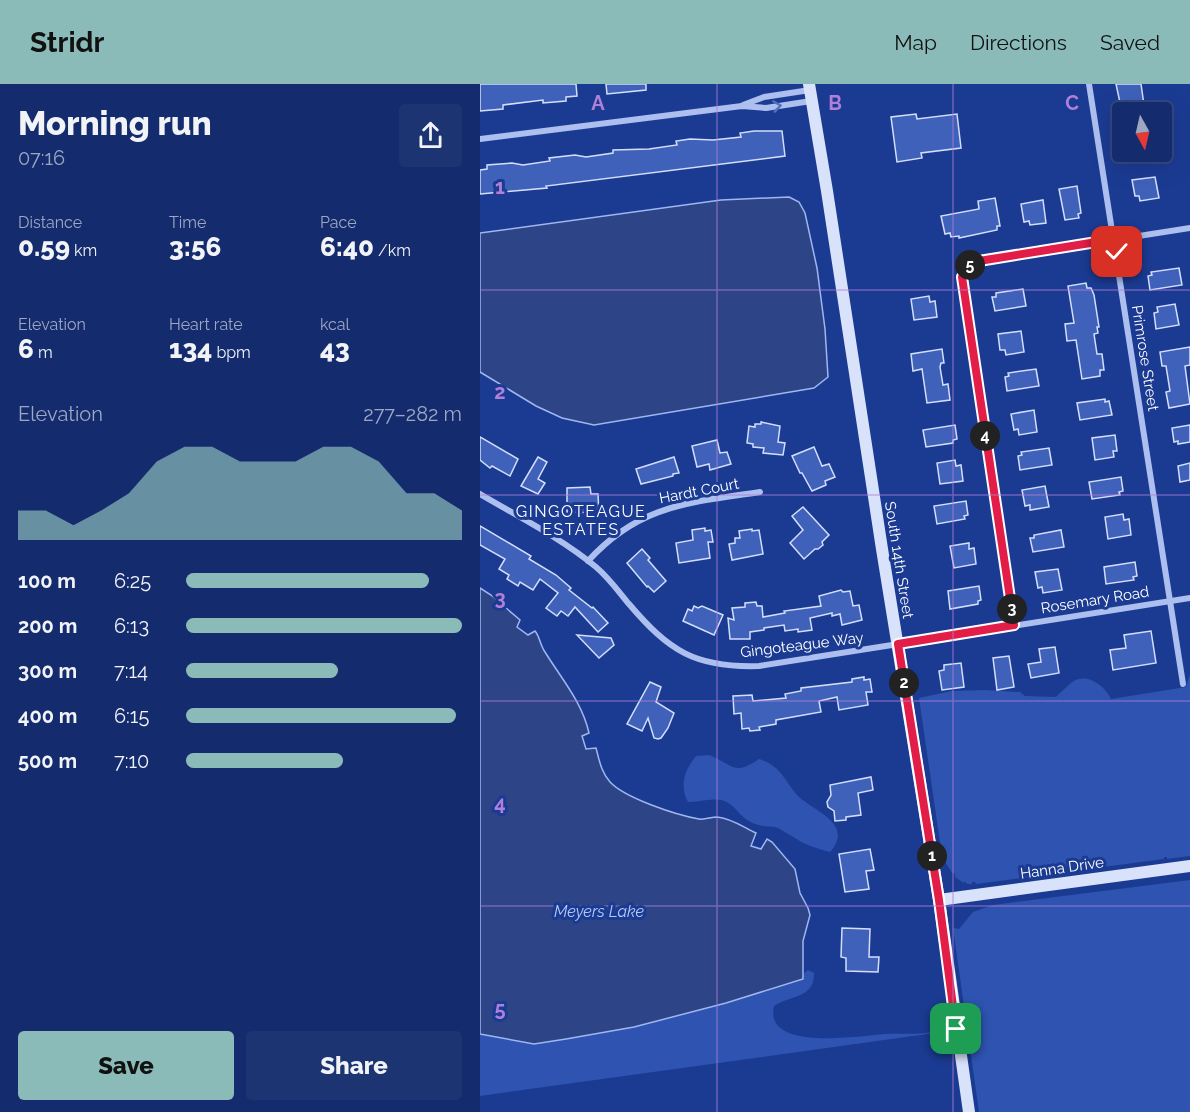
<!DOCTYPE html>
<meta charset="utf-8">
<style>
:root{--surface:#142c6e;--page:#1d3473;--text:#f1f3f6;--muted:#9da7c2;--line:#334881;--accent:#8bbbb9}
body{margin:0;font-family:Raleway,sans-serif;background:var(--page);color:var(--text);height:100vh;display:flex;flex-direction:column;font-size:22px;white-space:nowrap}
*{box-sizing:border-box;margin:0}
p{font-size:20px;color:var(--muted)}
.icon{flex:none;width:33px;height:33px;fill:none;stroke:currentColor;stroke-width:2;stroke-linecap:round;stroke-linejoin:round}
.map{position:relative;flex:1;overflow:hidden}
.side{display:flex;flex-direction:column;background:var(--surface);width:480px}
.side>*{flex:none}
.needle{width:39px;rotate:172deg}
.fabs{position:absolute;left:632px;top:18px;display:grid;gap:12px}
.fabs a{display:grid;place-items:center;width:60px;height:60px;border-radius:6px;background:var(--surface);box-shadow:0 6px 24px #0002,0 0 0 2px var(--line);font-size:30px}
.pin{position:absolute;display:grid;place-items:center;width:51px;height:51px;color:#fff;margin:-26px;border-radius:12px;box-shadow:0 3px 9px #0006}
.km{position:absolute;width:30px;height:30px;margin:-15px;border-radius:50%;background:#222;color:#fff;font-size:16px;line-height:30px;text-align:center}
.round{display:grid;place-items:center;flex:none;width:63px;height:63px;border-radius:6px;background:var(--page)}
.head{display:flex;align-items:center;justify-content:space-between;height:102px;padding:0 18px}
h1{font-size:33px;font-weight:800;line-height:45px}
.stats{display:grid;grid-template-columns:repeat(3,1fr);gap:9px;height:102px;padding:6px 18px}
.stats div{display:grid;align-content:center}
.stats b{font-size:26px;font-weight:800}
.stats small{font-size:16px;font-weight:400}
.stats p{font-size:16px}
.chart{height:168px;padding:12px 18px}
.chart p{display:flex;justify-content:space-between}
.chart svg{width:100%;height:108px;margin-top:6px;fill:var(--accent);opacity:.7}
.button{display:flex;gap:12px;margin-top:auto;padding:12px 18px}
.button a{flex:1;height:69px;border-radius:6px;background:var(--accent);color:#111;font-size:24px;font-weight:800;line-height:69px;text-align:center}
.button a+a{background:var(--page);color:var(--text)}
ul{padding:0 18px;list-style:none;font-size:20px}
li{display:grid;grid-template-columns:96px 72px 1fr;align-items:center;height:45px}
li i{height:15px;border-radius:8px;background:var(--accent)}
header{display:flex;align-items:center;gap:36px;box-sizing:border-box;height:84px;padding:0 30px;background:var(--accent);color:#111}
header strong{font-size:28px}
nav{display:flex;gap:33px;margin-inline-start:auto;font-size:21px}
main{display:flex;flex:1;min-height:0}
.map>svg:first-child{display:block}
.green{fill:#2e53b1}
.water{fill:#2d4486;stroke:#9fb7f1;stroke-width:1.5}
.building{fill:#3f61b9;stroke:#d3defb;stroke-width:1.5}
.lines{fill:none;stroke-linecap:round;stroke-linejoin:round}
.street{stroke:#acbfef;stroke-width:6}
.secondary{stroke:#d9e2fb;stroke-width:12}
.oneway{stroke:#5570b8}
.route-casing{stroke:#fff;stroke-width:12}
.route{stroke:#e11d48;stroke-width:8}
.grid{fill:none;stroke:#b080d9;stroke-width:1.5;stroke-opacity:0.55}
.labels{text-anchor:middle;stroke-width:6;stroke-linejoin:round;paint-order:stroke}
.street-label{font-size:15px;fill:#fff;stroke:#1b3b93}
.neighbourhood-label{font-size:16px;letter-spacing:1.5px;fill:#fff;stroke:#1b3b93}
.water-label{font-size:16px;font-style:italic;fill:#b8caf6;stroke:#1b3b93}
.grid-label{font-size:20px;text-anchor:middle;font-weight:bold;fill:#b080d9;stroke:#1b3b93;stroke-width:6;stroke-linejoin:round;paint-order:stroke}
</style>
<header>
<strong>Stridr</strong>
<nav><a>Map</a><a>Directions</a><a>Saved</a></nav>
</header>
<main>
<section class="side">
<div class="head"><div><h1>Morning run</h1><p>07:16</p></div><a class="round"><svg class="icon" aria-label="share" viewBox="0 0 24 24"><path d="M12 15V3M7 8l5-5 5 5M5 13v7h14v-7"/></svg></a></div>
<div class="stats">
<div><p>Distance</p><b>0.59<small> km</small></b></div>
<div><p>Time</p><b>3:56</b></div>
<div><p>Pace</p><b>6:40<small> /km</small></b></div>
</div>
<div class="stats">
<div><p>Elevation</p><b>6<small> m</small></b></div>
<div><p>Heart rate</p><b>134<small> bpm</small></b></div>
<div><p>kcal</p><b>43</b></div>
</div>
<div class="chart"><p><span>Elevation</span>277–282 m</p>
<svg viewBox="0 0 160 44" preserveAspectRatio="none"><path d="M0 44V32L10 32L20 38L30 32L40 25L50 12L60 6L70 6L80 12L90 12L100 12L110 6L120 6L130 12L140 25L150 25L160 32V44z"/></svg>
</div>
<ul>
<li><b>100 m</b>6:25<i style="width:88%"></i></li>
<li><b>200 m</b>6:13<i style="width:100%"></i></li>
<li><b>300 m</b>7:14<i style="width:55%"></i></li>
<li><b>400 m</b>6:15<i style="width:98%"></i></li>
<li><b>500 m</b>7:10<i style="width:57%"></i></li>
</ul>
<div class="button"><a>Save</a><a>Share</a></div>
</section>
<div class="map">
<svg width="710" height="1028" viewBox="0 0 710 1028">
<rect width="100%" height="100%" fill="#1b3b93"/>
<g class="green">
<path d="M710,591V772L687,775V773H684V775L592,787L591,785H589V788L496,800L495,798H492V800H487L485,797L484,799L475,793V789L473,790L465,778L461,765L439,614L472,607L505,606L540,608L545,612L576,613C581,608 586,603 591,599C606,587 625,602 631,615L706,603Z"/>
<path d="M229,671C253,680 253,693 279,675C302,682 304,697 319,713C334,727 375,740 350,768C338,765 325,761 315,754C309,751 304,747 298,744C290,741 282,744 271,738C259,733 255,719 241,716C230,714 219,718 208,718C199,702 205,685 216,672Z"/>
<path d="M710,796V1028H499L473,844L479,845L493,828L513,821Z"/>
<path d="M328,886L334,889C335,914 311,911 294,922C283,969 383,951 407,950C425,949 444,952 462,945V948L0,1012V950L54,960L86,955L154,943L246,919L322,895L323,890Z"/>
</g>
<g class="water">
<path d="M309,113L319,118L325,129L337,184L345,245L348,293L334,304L114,341L82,334L56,322L0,288V149L241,116Z"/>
<path d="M0,504L11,511L40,536L37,543L48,551L55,547C60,553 60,561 65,568C81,594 102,618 109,649L102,652L106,665L116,664C119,675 121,688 130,698C145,714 196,731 219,735C225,736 231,733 237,733C251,734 265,744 276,749L271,762L281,765L287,755L292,758L315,785L320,809L328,824L330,831L323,857V895L246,919L154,943L86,955L54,960L0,950Z"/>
</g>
<g class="building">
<path d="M0,0H96L97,12L86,13V17L63,19V16L23,21V25L0,27Z"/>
<path d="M126,0H166V6L127,10Z"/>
<path d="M636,0H661L665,28H642Z"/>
<path d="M436,30L437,35L477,30L481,64L441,69L442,74L417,78L411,33Z"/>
<path d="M274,47H302L305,72L66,102L67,104L0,110V86L7,85V81L32,79L43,81L70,77L69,74L95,71L106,73L133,69V66L169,65L197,61L196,57L210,55L233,56L261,53L260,49Z"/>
<path d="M648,68H677V73L649,77Z"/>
<path d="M675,93L679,114L660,117L659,112H655L652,96Z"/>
<path d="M597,102L601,129L598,130L599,134L585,136L579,105Z"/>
<path d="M515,114L520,142H517V146L479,154V152L471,153L470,149L465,150L461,132L499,125L498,117Z"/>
<path d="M563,116L566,139L550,141L549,137L544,138L541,120Z"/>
<path d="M699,184L702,201L670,206L668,192L672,191L671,188Z"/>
<path d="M606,199L607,204H611L614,211L619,243H617L618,249L614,250L617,270H622L624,286H620V292L602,295L596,256L587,257L585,240L594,239L588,202Z"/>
<path d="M543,205L546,222L515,227L512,213H516V209Z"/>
<path d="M449,212L450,218L455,217L457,233L434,236L431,215Z"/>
<path d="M695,220L699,241L676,245L674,229L678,228L677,223Z"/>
<path d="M541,247L544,268L526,271L525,266H520L518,250Z"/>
<path d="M710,263V281L705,282L710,320L689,324L686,308L690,307L686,282H682L680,268Z"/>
<path d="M462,265L464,279H461L460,283L463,301L468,300L470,316L447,319L442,285L433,287L431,270Z"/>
<path d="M556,285L559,302L527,307L525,293L529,292L528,289Z"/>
<path d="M625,315V318L629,317L632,331L600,336L597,319Z"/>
<path d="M554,326L557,348L539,351L538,345L534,346L531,330Z"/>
<path d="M281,338L300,342L298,358L305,359L303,371L283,369L284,364L273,363V360L267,359L269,342L275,343V340H281Z"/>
<path d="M475,341L477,355L473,356V359L446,363L443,346Z"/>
<path d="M710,341V358L698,360V357L694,358L692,344Z"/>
<path d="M635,351L637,367H633L634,373L615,376L612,354Z"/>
<path d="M0,353L38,375L30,392L12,382L10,384L0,376Z"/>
<path d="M237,356L240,369L247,368L251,380L230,386L229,380L217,383L212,362Z"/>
<path d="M334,363L342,382L349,380L355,393L345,397L346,401L332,407L322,389H320L312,372Z"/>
<path d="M569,364L572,381L540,386L538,372L542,371L541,368Z"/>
<path d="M58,373L67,378L58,395L65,399L58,410L41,402Z"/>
<path d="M194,373L199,389L193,390V392L161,400L156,385Z"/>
<path d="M475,376L476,382L481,381L483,397L460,400L457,379Z"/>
<path d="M710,379V396L700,398L698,382Z"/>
<path d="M641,393L643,407L639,408L640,411L612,415L609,398Z"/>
<path d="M565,402L569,423L550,426V421L545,422L542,406Z"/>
<path d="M110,403L111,410H118L119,429L87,428V404Z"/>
<path d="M486,417L488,431L484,432L485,435L457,440L454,422Z"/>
<path d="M323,423L349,451L342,458L343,461L338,465H335L324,475L310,459L323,446L312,432Z"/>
<path d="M643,430L644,436L649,435L651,451L628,455L625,433Z"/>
<path d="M0,442L51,472L49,475L76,491L91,504L89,506L112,524L113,523L128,539L118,548L95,523L88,532L81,527L77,532L66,524L78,509L60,495L53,506L40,498L38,502L27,495L29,491L19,485L25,475L0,461Z"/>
<path d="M225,444V447L231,446L233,458H228L230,474L199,479L196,459L213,456L212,446Z"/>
<path d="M272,445V447L279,446L283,470L252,476L249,460L255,459V454H260L259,447Z"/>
<path d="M581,446L584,463L553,468L550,454H554V451Z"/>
<path d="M489,459V465L494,464L496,480L474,484L470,462Z"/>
<path d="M162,465L170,474L168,476L186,497L174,508L168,502L167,503L147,479Z"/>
<path d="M655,478L657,492L653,493L654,496L626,500L624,483Z"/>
<path d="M578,485L582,506L563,509L562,503L558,504L555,488Z"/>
<path d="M499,502L501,516L498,517V520L470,525L468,507Z"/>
<path d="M361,506L363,508L370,507L373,522L379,521L382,536L362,541L360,530L352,532V529L330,534L332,546L318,548V545L305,547L304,541L284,544V546L270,548V555H250L248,534L254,536L252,524L265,523V519L276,518L277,522H282L283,533L305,529L304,527L341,522L339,512Z"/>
<path d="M214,522L218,524L222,522L243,531L234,551L203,537L208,525L212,527Z"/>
<path d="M671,547L676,579L633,586L630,566L646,564L644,551Z"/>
<path d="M97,551L131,554L134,561L119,574Z"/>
<path d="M575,563L579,589L551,594L548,580L561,578L559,565Z"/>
<path d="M529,572L534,603L517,606L513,574Z"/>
<path d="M481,579L484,603L462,606L459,587L464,586V581Z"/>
<path d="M384,593V596L390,595L392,608H386L388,621L359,626L357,613L339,617L341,628L296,636V640L279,643L280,646L270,647L269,644L262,645L261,629L254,630L253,612L272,611L273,617L306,614L305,610L321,607V604L372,598V595Z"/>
<path d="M170,598L181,603L176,618L194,629L188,644L181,654L178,655L174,654L168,634L162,647L147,640Z"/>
<path d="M391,693L393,706L378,709L381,731L366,733V736L355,737L354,727L348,723L347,718L351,711L350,701Z"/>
<path d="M390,765L394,786L386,787L389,805L365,808L359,770Z"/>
<path d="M362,844L390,845L389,873H399L398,888L366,887V874L361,873Z"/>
</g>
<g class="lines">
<g class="street">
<path d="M609,0L703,600"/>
<path d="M263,21L284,13L330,6"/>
<path d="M0,55L262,22L286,24L331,17"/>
<path d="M0,410C39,433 81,454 116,483C129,494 139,508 149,520C189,567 215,584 279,582L710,514"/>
<path d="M108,477C160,420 209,419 280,408"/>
<path d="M534,541L482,193L489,182L499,177L710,144"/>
</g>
<g class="secondary">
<path d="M329,0L347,107L402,465L459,816L489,1028"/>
<path d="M459,816L710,782"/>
</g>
</g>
<defs><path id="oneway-chevron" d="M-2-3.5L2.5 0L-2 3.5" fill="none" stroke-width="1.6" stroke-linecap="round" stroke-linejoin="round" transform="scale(1.5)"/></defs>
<use class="oneway" href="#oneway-chevron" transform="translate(297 22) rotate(-8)"/>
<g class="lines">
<defs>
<path id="route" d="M476,945L459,816L418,560L534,541L482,193L489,183L499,177L635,155L637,168"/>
</defs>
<use href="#route" class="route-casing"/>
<use href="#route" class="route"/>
</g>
<path class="grid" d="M237,0V1028M473,0V1028M0,206H710M0,411H710M0,617H710M0,822H710"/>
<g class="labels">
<g class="street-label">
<text transform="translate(665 274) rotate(81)" y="5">Primrose Street</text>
<text transform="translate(219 407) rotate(-11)" y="5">Hardt Court</text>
<text transform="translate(419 476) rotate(81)" y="5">South 14th Street</text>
<text transform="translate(615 516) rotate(-9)" y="5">Rosemary Road</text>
<text transform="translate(322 561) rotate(-7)" y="5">Gingoteague Way</text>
<text transform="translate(582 784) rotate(-8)" y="5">Hanna Drive</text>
</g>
<g class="neighbourhood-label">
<text x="101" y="433">GINGOTEAGUE<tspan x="101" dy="18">ESTATES</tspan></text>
</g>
<g class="water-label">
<text x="119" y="833">Meyers Lake</text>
</g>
</g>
<g class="grid-label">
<text x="118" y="26">A</text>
<text x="355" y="26">B</text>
<text x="592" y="26">C</text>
<text x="20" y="110">1</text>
<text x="20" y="315">2</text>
<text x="20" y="521">3</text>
<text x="20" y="726">4</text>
<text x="20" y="932">5</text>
</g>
</svg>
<div class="fabs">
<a><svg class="needle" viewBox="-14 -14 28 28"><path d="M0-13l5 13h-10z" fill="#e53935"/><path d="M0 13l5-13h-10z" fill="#9da7c2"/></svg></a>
</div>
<div class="pin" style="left:476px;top:945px;background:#1e9e55"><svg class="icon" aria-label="arrive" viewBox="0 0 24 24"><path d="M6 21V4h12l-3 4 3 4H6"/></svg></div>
<div class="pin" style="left:637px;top:168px;background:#d93025"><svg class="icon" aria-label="check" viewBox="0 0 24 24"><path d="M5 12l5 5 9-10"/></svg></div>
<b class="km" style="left:452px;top:772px">1</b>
<b class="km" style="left:424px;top:599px">2</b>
<b class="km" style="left:532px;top:525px">3</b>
<b class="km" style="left:505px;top:352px">4</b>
<b class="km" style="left:490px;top:181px">5</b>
</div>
</main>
